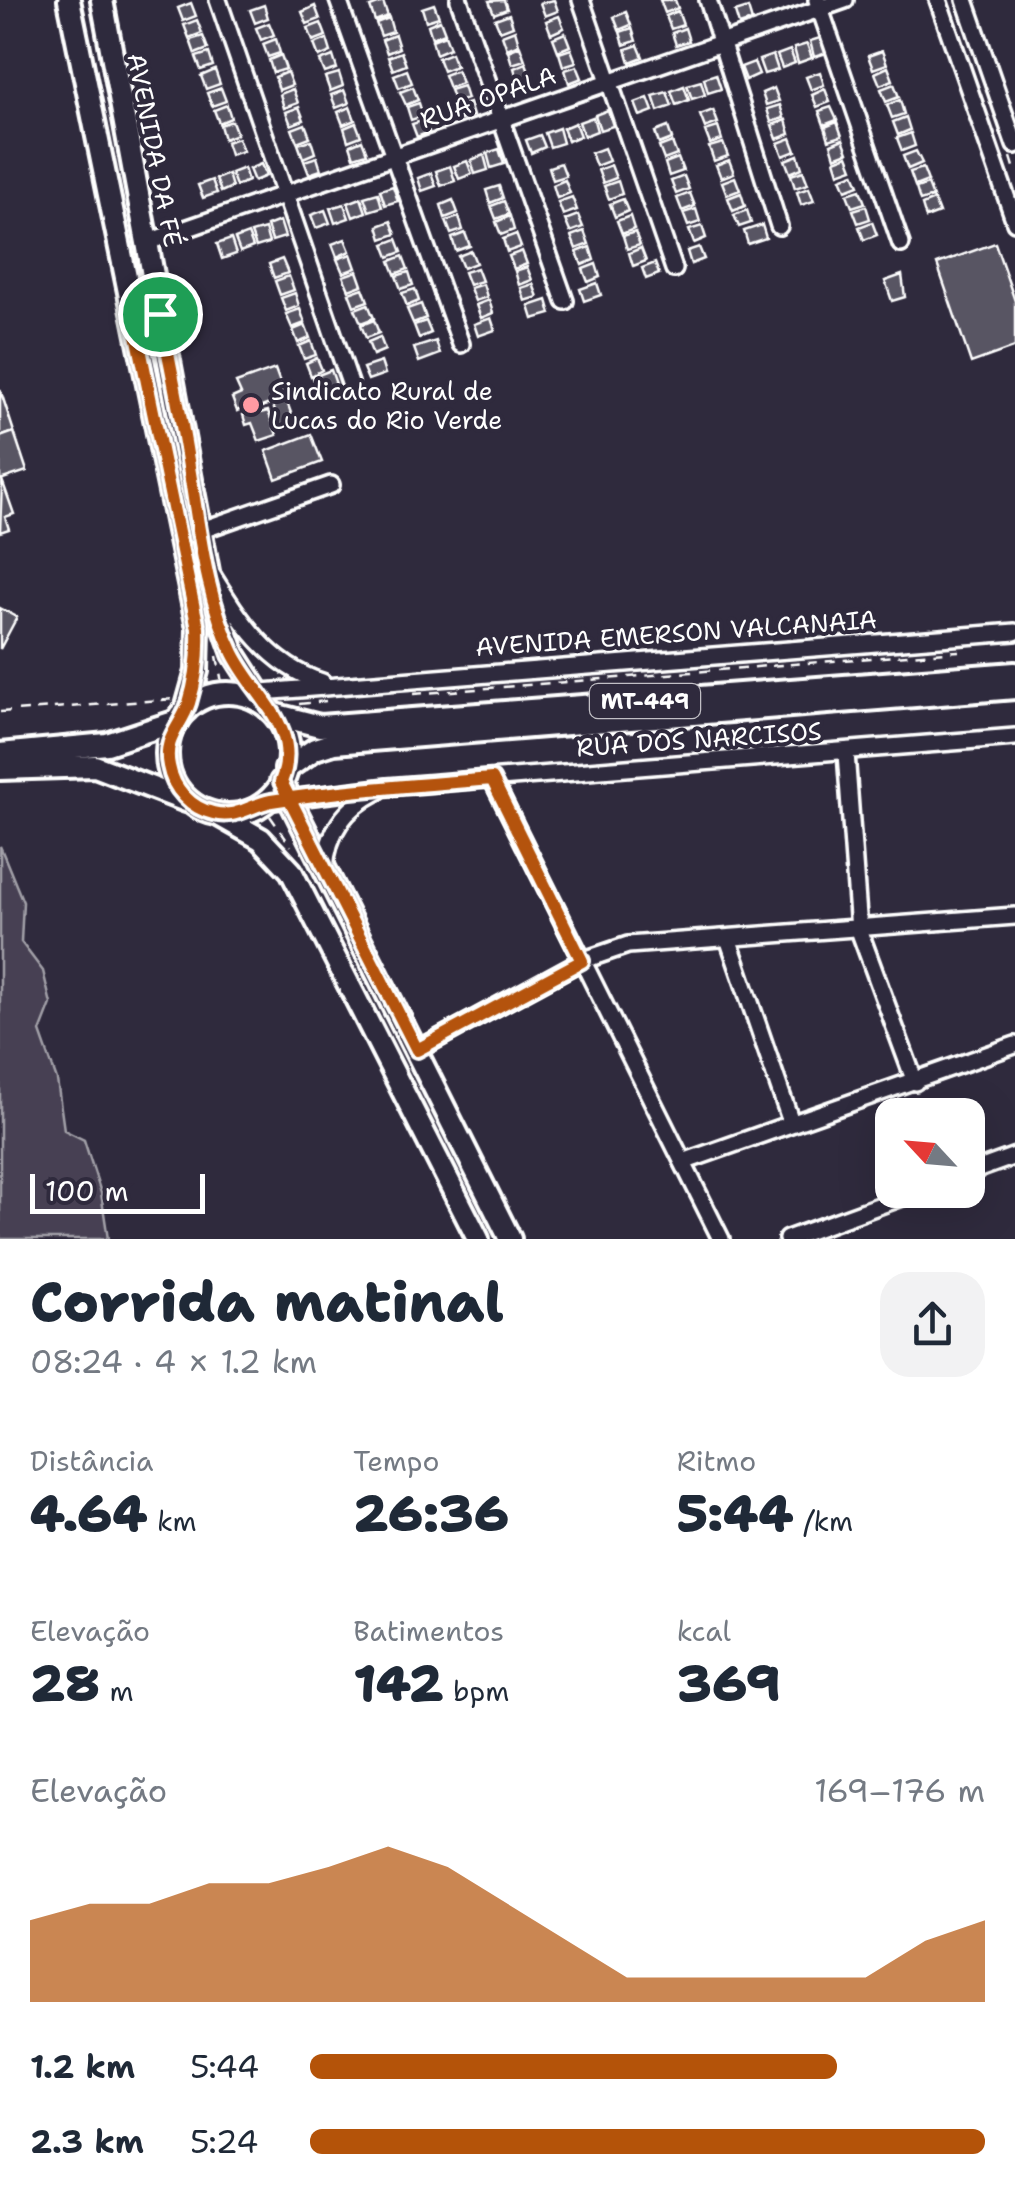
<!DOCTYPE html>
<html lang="pt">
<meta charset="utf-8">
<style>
:root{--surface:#fff;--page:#f2f2f3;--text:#1f2937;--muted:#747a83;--accent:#b45309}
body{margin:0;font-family:"Shantell Sans",sans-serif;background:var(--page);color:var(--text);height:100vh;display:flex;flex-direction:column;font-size:38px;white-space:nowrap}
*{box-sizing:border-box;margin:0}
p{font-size:32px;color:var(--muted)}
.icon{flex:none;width:55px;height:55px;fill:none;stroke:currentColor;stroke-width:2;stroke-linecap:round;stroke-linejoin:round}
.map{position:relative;height:1239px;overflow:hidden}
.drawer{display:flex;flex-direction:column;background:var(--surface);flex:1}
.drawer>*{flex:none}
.needle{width:65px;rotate:296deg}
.fabs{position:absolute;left:875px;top:1098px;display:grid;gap:20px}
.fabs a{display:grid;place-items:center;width:110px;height:110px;border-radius:20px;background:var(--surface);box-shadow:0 10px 40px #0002;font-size:50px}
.scale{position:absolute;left:30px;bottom:25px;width:175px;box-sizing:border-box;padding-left:10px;border:5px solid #fff;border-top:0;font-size:28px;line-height:35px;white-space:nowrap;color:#fff;-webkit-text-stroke:8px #2f2a3d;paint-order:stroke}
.pin{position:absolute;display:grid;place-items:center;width:85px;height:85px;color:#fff;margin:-42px;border:5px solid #fff;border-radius:50%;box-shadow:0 2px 10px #0007}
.round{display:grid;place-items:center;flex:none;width:105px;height:105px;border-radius:30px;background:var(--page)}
.summary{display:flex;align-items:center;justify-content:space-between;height:170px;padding:0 30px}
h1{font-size:55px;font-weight:800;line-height:75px}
.figures{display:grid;grid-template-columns:repeat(3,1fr);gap:15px;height:170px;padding:10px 30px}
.figures div{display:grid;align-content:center}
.figures b{font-size:50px;font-weight:800}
.figures small{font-size:28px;font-weight:400}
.figures p{font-size:28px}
.chart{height:280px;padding:20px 30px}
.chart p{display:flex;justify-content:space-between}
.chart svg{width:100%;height:180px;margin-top:10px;fill:var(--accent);opacity:.7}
ul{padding:0 30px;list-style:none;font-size:32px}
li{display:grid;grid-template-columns:160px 120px 1fr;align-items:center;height:75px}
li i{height:25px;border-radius:12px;background:var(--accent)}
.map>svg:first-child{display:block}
.green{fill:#464152;stroke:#a2a0a8;stroke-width:2.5}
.building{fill:#595564;stroke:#fff;stroke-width:2.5}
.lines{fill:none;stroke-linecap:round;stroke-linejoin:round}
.minor-casing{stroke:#fff;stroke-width:22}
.major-casing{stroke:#fff;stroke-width:28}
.path{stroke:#fff;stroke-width:2.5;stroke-dasharray:10 8;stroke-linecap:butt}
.minor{stroke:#2f2a3d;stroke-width:15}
.major{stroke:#2f2a3d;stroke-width:20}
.route-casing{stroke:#fff;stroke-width:20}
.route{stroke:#b45309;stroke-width:12}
.poi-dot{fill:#ff9aa2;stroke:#2f2a3d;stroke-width:4}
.labels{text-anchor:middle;stroke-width:8;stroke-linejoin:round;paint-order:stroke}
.shield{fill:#2f2a3d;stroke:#c1bfc5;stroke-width:2.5}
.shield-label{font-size:22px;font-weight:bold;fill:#fff}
.street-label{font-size:25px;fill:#fff;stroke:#2f2a3d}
.poi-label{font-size:25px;fill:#fff;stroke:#2f2a3d;text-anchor:start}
</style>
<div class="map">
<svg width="1015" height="1239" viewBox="0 0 1015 1239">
<rect width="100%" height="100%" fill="#2f2a3d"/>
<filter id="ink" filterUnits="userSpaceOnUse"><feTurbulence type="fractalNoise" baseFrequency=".01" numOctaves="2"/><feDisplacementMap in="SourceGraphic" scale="20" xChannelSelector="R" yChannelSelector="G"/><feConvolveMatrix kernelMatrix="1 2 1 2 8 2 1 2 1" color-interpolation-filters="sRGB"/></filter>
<g filter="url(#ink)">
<path class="green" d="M0,846L23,902L21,942L43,971L51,1004L40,1032L57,1080L64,1130L84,1140L101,1193L108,1239H0Z"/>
<g class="building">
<path d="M504,0L507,9L494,14L489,1Z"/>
<path d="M554,0L558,11L545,16L540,3Z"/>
<path d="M660,0H675L678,8L665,13Z"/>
<path d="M383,2L388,16L375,21L370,7Z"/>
<path d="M191,3L196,16L183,21L178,8Z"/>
<path d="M434,4L439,17L426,21L422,8Z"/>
<path d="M264,5L268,18L255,23L250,10Z"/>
<path d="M315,6L320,19L307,24L302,12Z"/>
<path d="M748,8L752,21L739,25L735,12Z"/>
<path d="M678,11L683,25L671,29L666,16Z"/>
<path d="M626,12L631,25L619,30L614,17Z"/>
<path d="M509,14L513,26L500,31L495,19Z"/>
<path d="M559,16L564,28L551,34L546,21Z"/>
<path d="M389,18L393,32L381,36L376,23Z"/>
<path d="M197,20L202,33L189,38L184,25Z"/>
<path d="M440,20L445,33L432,38L428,25Z"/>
<path d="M269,23L274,35L261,40L256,28Z"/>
<path d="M321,23L326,36L313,41L308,28Z"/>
<path d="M632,28L636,41L624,45L620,32Z"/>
<path d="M685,28L689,41L676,45L672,33Z"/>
<path d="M515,30L519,44L507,49L502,35Z"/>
<path d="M565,33L570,46L558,51L553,38Z"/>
<path d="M395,35L399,48L387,53L382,40Z"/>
<path d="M445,35L450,48L436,54L432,40Z"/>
<path d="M203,36L208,49L195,54L190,40Z"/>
<path d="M823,37L827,53L814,57L810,41Z"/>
<path d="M276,39L280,53L268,57L263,44Z"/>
<path d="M327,39L331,52L319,57L314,44Z"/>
<path d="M807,44L812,58L798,63L794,48Z"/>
<path d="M638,45L643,57L630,62L626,49Z"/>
<path d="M520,46L525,60L512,64L508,51Z"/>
<path d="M571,49L576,62L563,66L559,53Z"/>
<path d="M790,50L795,63L782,68L777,55Z"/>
<path d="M882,51L887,64L873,69L868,56Z"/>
<path d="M401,52L406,65L393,70L388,57Z"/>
<path d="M209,53L213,66L201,70L196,57Z"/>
<path d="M451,53L456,66L443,71L438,58Z"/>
<path d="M281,55L286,69L273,73L269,60Z"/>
<path d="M773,55L778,70L764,74L759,60Z"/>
<path d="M333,56L337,69L325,73L320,61Z"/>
<path d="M754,62L759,74L746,80L741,67Z"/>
<path d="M526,63L531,76L518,81L514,68Z"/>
<path d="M577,66L582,78L569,83L565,70Z"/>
<path d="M888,67L893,80L880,85L875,73Z"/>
<path d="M215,70L220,84L206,89L201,76Z"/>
<path d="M407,70L412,83L399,88L394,75Z"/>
<path d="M457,70L462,83L449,88L444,75Z"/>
<path d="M287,72L292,85L279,90L275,77Z"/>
<path d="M820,72L824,85L811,90L806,77Z"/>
<path d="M339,73L343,86L330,91L325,77Z"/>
<path d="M716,74L721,89L708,93L704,78Z"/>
<path d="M701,81L705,95L692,99L687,85Z"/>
<path d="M894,84L899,97L886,102L881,89Z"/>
<path d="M463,86L467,99L455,103L450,90Z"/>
<path d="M684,86L689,100L676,105L671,91Z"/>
<path d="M413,87L418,100L406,105L400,92Z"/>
<path d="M221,88L226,101L212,106L207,93Z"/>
<path d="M774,88L779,101L766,105L762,93Z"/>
<path d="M293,89L298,103L284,108L280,94Z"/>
<path d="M825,89L830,102L817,107L812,95Z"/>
<path d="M344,90L349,103L336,108L331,95Z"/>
<path d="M667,92L672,106L658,111L653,96Z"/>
<path d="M648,98L653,111L640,116L635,103Z"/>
<path d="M900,100L904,114L892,118L887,105Z"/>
<path d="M419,103L423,116L411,120L407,107Z"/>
<path d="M469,103L473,116L461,120L456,107Z"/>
<path d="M227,105L231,118L219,123L214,110Z"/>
<path d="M780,105L784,118L771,122L767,109Z"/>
<path d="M299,107L304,120L291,125L286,112Z"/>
<path d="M350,107L355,120L343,125L338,112Z"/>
<path d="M831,107L837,120L824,125L819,111Z"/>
<path d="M608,110L613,126L600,130L595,115Z"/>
<path d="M713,110L718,123L705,128L700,115Z"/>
<path d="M593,117L597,131L584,136L579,122Z"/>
<path d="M906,117L910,130L898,135L893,122Z"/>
<path d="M425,120L429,132L417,137L412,124Z"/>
<path d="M786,120L790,134L777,139L772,125Z"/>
<path d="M232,121L237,134L224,139L220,125Z"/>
<path d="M837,122L842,136L829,140L825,127Z"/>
<path d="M356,123L361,136L348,141L344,128Z"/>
<path d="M575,123L580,136L568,141L563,128Z"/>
<path d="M305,124L310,137L297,142L292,129Z"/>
<path d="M668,127L672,139L659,144L655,132Z"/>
<path d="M718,127L722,140L710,144L705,131Z"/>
<path d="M559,128L563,143L550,147L545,133Z"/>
<path d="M911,133L915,146L902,151L897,138Z"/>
<path d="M540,135L545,147L531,153L526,140Z"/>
<path d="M238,138L243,151L230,155L226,142Z"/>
<path d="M791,138L796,151L783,156L778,143Z"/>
<path d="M843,139L848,152L835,157L831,144Z"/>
<path d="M311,140L315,153L303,158L298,144Z"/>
<path d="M362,140L367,153L354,157L350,145Z"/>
<path d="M672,142L677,155L664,160L659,147Z"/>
<path d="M723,143L728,156L714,161L709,147Z"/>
<path d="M604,148L609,161L596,166L591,153Z"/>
<path d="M499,149L504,164L491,168L487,153Z"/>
<path d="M916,151L922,163L908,169L903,156Z"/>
<path d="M484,155L488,170L475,174L471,160Z"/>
<path d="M798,155L802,168L790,173L785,160Z"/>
<path d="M848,155L853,168L839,173L835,160Z"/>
<path d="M317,157L321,170L309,174L304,161Z"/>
<path d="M678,158L683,171L669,176L665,163Z"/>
<path d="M729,160L734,173L721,178L716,165Z"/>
<path d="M467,161L472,174L459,179L454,166Z"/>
<path d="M561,163L566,176L553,180L549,167Z"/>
<path d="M261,164L266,176L254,181L249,169Z"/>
<path d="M611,165L616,178L603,183L598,170Z"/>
<path d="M450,166L455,181L441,186L436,171Z"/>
<path d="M244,168L248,181L236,186L231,173Z"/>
<path d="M923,168L928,181L915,186L910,172Z"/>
<path d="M803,171L808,184L795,188L791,175Z"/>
<path d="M431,173L436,186L422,191L418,178Z"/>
<path d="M854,173L859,185L846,190L841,178Z"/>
<path d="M228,174L232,187L221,192L216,179Z"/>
<path d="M684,176L689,189L676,194L671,181Z"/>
<path d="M735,177L740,190L727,195L722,182Z"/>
<path d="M212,180L217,193L203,198L198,185Z"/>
<path d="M565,180L570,193L557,198L553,185Z"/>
<path d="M618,181L622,194L609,199L604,186Z"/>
<path d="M928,184L933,197L920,201L916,188Z"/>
<path d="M393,186L398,201L385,205L380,190Z"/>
<path d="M499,186L503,198L490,203L486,190Z"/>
<path d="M809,188L814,201L801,205L797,192Z"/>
<path d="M860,190L865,203L852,207L847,194Z"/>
<path d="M378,193L382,207L369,211L364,197Z"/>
<path d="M690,193L695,206L682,211L677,198Z"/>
<path d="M741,193L745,206L733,211L728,198Z"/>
<path d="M572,197L577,210L563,215L558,202Z"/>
<path d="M361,198L366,212L353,217L348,203Z"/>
<path d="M623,199L628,211L615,217L610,204Z"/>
<path d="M453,200L458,213L445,218L441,205Z"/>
<path d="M934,200L939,213L926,218L922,205Z"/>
<path d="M504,201L509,214L496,219L491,206Z"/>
<path d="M344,204L349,218L335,223L330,208Z"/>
<path d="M866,206L870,219L858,223L853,210Z"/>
<path d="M696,209L700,222L688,226L683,213Z"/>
<path d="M325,210L330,223L316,228L311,215Z"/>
<path d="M747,210L751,223L739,227L734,215Z"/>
<path d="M578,215L583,227L570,232L565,220Z"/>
<path d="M510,216L514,230L501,235L496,222Z"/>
<path d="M630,216L634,229L622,234L617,221Z"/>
<path d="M459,217L463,230L451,234L446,221Z"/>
<path d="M280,221L285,237L272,241L267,226Z"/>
<path d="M391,221L396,234L382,239L378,226Z"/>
<path d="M872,222L877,235L864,240L859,227Z"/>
<path d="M762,225L766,238L748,244L744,231Z"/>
<path d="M702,226L706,238L694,243L689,230Z"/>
<path d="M265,229L269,243L256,247L251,233Z"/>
<path d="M584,231L589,244L576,249L571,236Z"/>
<path d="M635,232L640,245L627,249L623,236Z"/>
<path d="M465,233L470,246L456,251L452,238Z"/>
<path d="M248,234L253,247L240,252L235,239Z"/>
<path d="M516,234L521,247L507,252L503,239Z"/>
<path d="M231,239L236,254L222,259L217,244Z"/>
<path d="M345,239L350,251L337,257L332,244Z"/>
<path d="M397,239L402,252L389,257L384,244Z"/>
<path d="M995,243L1015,301V347L971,363L937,264Z"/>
<path d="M590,247L594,260L582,265L577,252Z"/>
<path d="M699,247L704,259L691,264L687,251Z"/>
<path d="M641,248L646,261L633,266L629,253Z"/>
<path d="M471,251L476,263L463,268L458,256Z"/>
<path d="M522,251L527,264L514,269L509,256Z"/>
<path d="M351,254L356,268L343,273L337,259Z"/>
<path d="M403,256L408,269L395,274L390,261Z"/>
<path d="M282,259L288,273L274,278L269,264Z"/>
<path d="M655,263L659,274L646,279L642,268Z"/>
<path d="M596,264L600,277L588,282L583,269Z"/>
<path d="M527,267L532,280L519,285L515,271Z"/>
<path d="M477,268L482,281L469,285L464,272Z"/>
<path d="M357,271L362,285L349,290L343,276Z"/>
<path d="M409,272L413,285L401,289L396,276Z"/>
<path d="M902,275L905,297L892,301L885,281Z"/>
<path d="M289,276L294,290L280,295L275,281Z"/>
<path d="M597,283L601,295L584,301L580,289Z"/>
<path d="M483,284L487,297L475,301L470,288Z"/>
<path d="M533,284L538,297L525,301L521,288Z"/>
<path d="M363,288L368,301L354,306L349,293Z"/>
<path d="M415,289L419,301L407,306L402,293Z"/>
<path d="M295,293L299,306L286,311L281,298Z"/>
<path d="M489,300L493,313L481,318L476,305Z"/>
<path d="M547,300L551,314L533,319L529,306Z"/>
<path d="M368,304L374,318L361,323L355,309Z"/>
<path d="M421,304L426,318L413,323L407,309Z"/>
<path d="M300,309L305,323L292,328L286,314Z"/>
<path d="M491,318L495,330L478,336L474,324Z"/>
<path d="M374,320L379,333L366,338L361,325Z"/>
<path d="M426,321L431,333L419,338L414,325Z"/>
<path d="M305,325L310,338L298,343L293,330Z"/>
<path d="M380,337L385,350L373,355L368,342Z"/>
<path d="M311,341L316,355L304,359L299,346Z"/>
<path d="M436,341L440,354L419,362L414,348Z"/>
<path d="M317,358L322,370L311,376L306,363Z"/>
<path d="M381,362L385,374L368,380L363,368Z"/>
<path d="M275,369L295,424L281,429L272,403L259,408L260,413L268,411L277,435L259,441L252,423L246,425L243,415L248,413L246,407L237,411L232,398L241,394L236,383Z"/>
<path d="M331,370L336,384L317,390L313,377Z"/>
<path d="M0,389L14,432L0,437Z"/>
<path d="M14,432L27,471L0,480V437Z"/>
<path d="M311,434L322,462L276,479L266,451Z"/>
<path d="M2,480L14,514L5,517L9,529L0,532Z"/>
<path d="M0,608L17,617L0,649Z"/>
</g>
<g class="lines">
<defs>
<g id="minor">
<path d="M218,0L350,383"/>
<path d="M338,0L461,344"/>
<path d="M459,0L565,301"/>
<path d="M581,0L674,269"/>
<path d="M708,0L779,226"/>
<path d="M817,0L901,244"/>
<path d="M938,0L1015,222"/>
<path d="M965,0L1015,145"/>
<path d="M148,242L845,0"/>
<path d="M199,531L331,485"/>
<path d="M212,575C240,620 269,666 322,682"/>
<path d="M237,694L1015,632"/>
<path d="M846,753L859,930L915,1082"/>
<path d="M492,779L721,1239"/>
<path d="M265,802L387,787L1015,737"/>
<path d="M325,869C327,832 345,808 378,791"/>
<path d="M729,941L791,1122"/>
<path d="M417,1050L581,961L628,945L1015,916"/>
<path d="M683,1162L1015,1045"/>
<path d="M968,1173L1015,1156"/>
<path d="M787,1239L922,1190"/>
</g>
<g id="major">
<path d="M69,0L198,628L197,671L186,710"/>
<path d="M102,0L212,593L234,654L270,710"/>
<circle cx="228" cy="754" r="61"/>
<path d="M277,715L320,726L1015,673"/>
<path d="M0,754L107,744L177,721"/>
<path d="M0,769L95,766L186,801"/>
<path d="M286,769L315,749L334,743L1015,688"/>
<path d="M281,782L510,1239"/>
<path d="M217,814L261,839L291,871L478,1239"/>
</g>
</defs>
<use href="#minor" class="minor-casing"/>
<use href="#major" class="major-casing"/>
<g class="path">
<path d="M1011,157L1015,170"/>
<path d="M217,656L223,688"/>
<path d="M413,694L959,651"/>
<path d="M299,704L326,701"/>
<path d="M0,712L174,699"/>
<path d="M270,816L291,846"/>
</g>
<use href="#minor" class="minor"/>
<use href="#major" class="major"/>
</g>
</g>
<g class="lines" filter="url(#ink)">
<defs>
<path id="route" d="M160,314L148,323L134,320L198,628C199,654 197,678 189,703C181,727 163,738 169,766C173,789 191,808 213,813C237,819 250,805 271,801C344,790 418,785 492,779L582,961L417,1050C372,961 326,872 281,782C303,728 255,698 233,653C206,597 200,534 190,473C182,420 171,367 160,314"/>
</defs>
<use href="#route" class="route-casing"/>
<use href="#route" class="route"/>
</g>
<circle class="poi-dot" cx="251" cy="405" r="10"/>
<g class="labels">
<rect class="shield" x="590" y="684" width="110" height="34" rx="8"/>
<g class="shield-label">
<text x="645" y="709">MT-449</text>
</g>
<g class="street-label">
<text transform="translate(488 97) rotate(-19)" y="9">RUA OPALA</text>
<text transform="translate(155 150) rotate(79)" y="9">AVENIDA DA FÉ</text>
<text transform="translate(676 633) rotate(-4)" y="9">AVENIDA EMERSON VALCANAIA</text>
<text transform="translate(699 739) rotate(-4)" y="9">RUA DOS NARCISOS</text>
</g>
<g class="poi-label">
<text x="271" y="400">Sindicato Rural de<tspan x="271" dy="29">Lucas do Rio Verde</tspan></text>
</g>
</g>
</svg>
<div class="fabs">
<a><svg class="needle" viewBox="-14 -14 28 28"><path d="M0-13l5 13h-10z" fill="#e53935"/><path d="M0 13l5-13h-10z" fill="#747a83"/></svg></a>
</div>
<div class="scale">100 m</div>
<div class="pin" style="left:160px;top:314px;background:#1e9e55"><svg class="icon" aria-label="arrive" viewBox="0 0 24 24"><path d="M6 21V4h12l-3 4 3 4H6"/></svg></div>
</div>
<section class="drawer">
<div class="summary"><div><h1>Corrida matinal</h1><p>08:24 · 4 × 1.2 km</p></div><a class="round"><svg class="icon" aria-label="share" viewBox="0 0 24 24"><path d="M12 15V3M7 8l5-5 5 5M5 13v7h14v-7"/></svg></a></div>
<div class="figures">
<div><p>Distância</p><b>4.64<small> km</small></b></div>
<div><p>Tempo</p><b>26:36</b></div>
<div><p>Ritmo</p><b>5:44<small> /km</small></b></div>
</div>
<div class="figures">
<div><p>Elevação</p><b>28<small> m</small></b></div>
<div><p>Batimentos</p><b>142<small> bpm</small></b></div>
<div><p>kcal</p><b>369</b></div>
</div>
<div class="chart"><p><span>Elevação</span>169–176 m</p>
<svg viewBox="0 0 160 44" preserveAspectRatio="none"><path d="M0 44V24L10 20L20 20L30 15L40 15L50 11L60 6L70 11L80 20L90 29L100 38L110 38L120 38L130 38L140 38L150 29L160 24V44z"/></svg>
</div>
<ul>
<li><b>1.2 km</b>5:44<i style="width:78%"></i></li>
<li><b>2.3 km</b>5:24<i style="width:100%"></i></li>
</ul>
</section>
